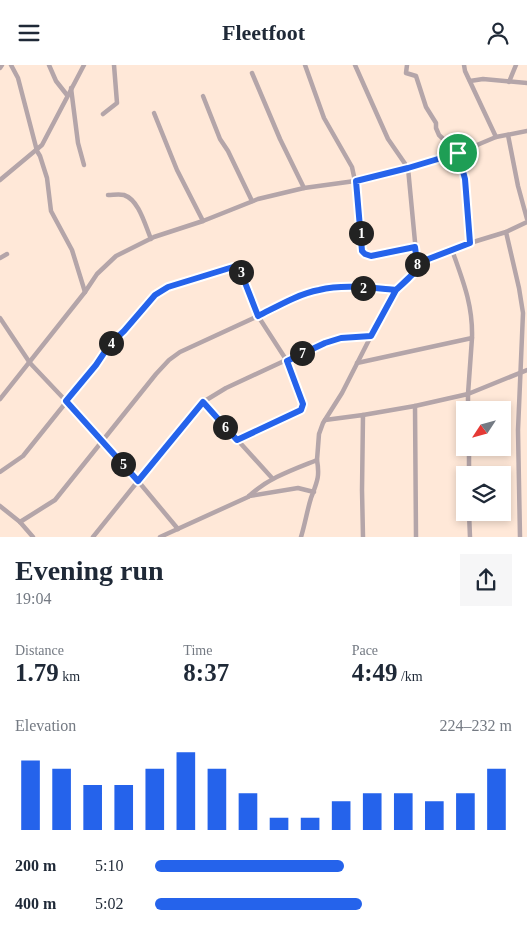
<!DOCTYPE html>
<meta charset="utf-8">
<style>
:root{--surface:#fff;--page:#f6f6f7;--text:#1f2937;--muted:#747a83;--accent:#2563eb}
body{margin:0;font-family:"Times New Roman",serif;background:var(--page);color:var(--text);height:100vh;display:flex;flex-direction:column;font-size:19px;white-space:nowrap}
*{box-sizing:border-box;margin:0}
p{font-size:16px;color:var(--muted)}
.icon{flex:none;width:28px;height:28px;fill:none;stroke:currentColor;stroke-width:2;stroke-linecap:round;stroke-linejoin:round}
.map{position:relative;height:472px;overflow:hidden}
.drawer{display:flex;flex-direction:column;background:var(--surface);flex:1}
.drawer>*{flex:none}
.needle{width:32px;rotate:234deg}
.controls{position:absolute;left:456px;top:336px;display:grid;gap:10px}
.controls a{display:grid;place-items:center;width:55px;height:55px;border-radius:0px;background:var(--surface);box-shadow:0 2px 8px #0003;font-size:25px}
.pin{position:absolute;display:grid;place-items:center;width:42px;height:42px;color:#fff;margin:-21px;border:2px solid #fff;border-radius:50%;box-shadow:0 1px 5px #0007}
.km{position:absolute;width:25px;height:25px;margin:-12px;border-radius:50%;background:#222;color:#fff;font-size:14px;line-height:25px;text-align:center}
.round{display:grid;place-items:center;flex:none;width:52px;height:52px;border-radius:0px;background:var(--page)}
.head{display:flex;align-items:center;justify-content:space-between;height:85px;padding:0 15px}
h1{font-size:28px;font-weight:800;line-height:38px}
.figures{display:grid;grid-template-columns:repeat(3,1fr);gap:8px;height:85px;padding:5px 15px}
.figures div{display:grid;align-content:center}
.figures b{font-size:25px;font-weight:800}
.figures small{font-size:14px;font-weight:400}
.figures p{font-size:14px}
.chart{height:140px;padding:10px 15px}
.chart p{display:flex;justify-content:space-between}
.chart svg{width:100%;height:90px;margin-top:5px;stroke:var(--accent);stroke-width:6}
ul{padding:0 15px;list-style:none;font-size:16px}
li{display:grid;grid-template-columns:80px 60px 1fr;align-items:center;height:38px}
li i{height:12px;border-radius:6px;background:var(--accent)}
header{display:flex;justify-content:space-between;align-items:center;height:65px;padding:0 15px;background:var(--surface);font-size:22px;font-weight:800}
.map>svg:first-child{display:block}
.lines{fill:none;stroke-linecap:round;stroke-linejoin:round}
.minor{stroke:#b4a5a9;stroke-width:4.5}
.route-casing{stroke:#fff;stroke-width:10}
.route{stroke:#2563eb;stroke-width:6}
</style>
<header><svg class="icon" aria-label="menu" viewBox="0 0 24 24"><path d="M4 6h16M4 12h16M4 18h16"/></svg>Fleetfoot<svg class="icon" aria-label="person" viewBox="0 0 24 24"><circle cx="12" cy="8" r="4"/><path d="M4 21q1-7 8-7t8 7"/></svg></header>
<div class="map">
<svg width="527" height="472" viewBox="0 0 527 472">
<rect width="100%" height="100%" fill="#ffe8d8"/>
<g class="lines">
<g class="minor">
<path d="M11,0L18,13L37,86L40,91L47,113L51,146L72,185L85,227"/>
<path d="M49,0L56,16L67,30"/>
<path d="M305,0L324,53L352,102L355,116L362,185L365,189L371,191L415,182"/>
<path d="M407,0L406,8L416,11L426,42L436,58V63L439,70L458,88L465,114L470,178"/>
<path d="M464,0L465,6L496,72"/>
<path d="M0,3L2,0"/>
<path d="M252,8L280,74L304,123"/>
<path d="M470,16L483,14L527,18"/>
<path d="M509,17L516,0"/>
<path d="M71,23L78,78L84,100"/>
<path d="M203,31L220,74L228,86L252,136"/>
<path d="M154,48L177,105L203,156"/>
<path d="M103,49L117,38L114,0"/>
<path d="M508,70L518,121L527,154"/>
<path d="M0,115L42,80L84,0"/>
<path d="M108,130C113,130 119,129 124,130C139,135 145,160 151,174"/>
<path d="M506,167L527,157"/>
<path d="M452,185L470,178L506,167L519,223L523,248L518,365L520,472"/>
<path d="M0,193L7,189"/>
<path d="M417,198L452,185C463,216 473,240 472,273"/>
<path d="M0,253L30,298L66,336L138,416L93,472"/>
<path d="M357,298L472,273L468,329L527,305"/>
<path d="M0,334L85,227L97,209L116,191L154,172L203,156L258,134L304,123L355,116L408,103L458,88L496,72L527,66"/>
<path d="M415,341L468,329V345"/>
<path d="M363,350L415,341L416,472"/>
<path d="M325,355L363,350L362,425L363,472"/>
<path d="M469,382V410"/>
<path d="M317,395L319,369L323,358L342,328L371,271L397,225L415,207L417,198L408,103L388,74L355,0"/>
<path d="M0,407L23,391L96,300L110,279L124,266L155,230L168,222L233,202L237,203L242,210L258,251L287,296L303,339V343L299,346L237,375"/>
<path d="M272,413L203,337L226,323L325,277L341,273L371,271"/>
<path d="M249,431L298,423L314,427"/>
<path d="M0,441L20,457L33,472"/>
<path d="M469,448L470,472"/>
<path d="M20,457L55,435L156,309L169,295L180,287L308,228L333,223H366L397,225"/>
<path d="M178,464L138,416L203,337"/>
<path d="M160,472L248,432C268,413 292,405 317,395C320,412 317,417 311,433C307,446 305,459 301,472"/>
</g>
</g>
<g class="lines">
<defs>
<path id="route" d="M458,88L408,103L356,116L362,186L365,189L371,191L415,182C419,209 415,207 396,225C372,223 344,219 319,225C298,229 278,241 258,251L242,210L237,203L233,202L168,222L155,230L124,266L110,279L96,300L66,336L138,416L203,337L237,375L301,345L303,339L287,296L325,278L341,273L371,271L396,225L415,207L418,198L470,178L465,114L458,88"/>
</defs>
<use href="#route" class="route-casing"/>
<use href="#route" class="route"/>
</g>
</svg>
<div class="controls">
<a><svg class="needle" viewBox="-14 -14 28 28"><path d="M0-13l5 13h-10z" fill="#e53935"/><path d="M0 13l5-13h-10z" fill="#747a83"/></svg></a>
<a><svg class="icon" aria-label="layers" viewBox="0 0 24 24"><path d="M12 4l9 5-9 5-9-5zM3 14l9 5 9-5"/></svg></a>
</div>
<div class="pin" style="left:458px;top:88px;background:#1e9e55"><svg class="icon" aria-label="arrive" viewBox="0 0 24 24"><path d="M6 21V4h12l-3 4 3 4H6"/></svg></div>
<b class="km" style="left:361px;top:168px">1</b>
<b class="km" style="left:363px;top:223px">2</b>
<b class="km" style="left:241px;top:207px">3</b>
<b class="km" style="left:111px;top:278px">4</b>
<b class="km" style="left:123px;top:399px">5</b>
<b class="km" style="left:225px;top:362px">6</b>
<b class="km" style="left:302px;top:288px">7</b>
<b class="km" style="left:417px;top:199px">8</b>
</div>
<section class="drawer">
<div class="head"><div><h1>Evening run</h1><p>19:04</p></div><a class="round"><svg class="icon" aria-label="share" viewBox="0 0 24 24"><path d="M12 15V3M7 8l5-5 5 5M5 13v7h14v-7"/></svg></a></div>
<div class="figures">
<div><p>Distance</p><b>1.79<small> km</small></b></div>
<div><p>Time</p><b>8:37</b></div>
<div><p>Pace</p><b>4:49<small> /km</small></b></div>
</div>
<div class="chart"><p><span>Elevation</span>224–232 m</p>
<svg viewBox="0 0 160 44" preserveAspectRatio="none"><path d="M5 44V10M15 44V14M25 44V22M35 44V22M45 44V14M55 44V6M65 44V14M75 44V26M85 44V38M95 44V38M105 44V30M115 44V26M125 44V26M135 44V30M145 44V26M155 44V14"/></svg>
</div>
<ul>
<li><b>200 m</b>5:10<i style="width:53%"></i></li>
<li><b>400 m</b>5:02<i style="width:58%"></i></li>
</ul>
</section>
